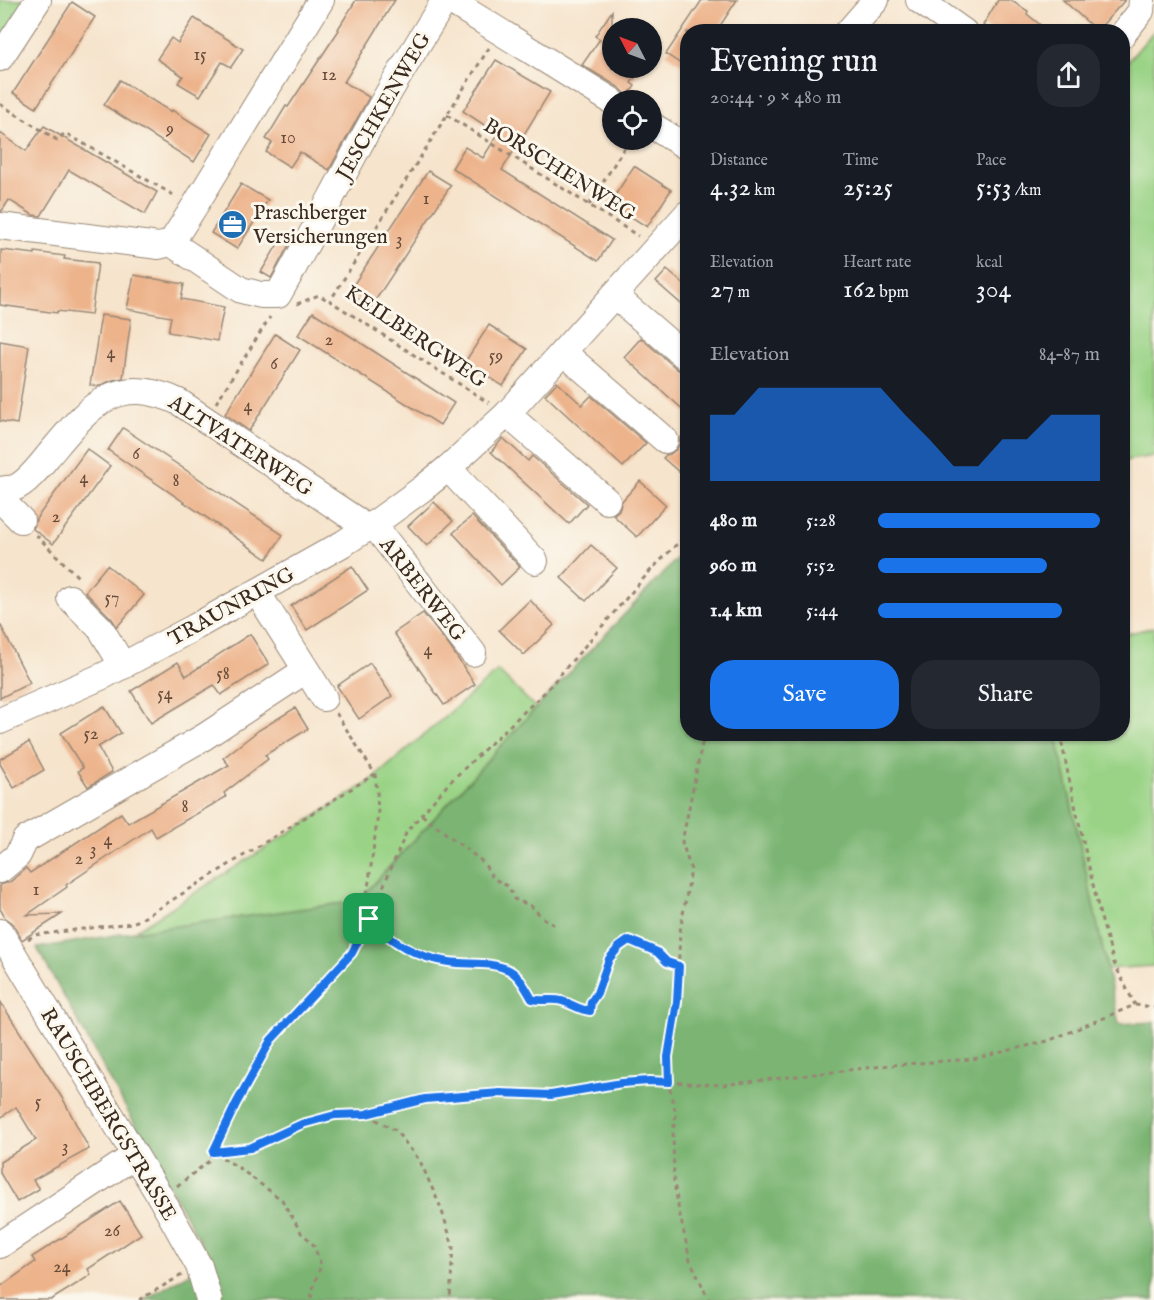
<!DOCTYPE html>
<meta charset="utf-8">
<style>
:root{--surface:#171b24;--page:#242831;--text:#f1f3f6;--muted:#9ea1a6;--accent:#1a73e8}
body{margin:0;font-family:"IM FELL English",serif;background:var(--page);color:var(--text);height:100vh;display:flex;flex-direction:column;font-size:22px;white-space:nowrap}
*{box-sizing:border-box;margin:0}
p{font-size:20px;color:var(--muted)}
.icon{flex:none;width:33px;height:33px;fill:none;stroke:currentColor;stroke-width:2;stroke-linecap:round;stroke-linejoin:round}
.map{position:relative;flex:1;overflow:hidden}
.panel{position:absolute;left:680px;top:24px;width:450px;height:717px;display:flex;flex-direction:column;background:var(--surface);border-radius:24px;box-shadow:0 2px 4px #0004}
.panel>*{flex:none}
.needle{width:39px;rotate:312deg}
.fabs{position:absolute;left:602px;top:18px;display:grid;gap:12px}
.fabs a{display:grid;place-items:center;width:60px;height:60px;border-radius:50%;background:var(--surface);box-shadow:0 2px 4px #0004;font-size:30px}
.pin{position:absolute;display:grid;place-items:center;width:51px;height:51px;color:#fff;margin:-26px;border-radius:12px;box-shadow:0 3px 9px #0006}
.round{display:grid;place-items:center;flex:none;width:63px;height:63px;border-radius:24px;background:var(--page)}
.summary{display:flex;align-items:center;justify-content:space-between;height:102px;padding:0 30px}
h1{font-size:33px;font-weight:600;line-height:45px}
.metrics{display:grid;grid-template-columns:repeat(3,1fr);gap:9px;height:102px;padding:6px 30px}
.metrics div{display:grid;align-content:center}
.metrics b{font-size:26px;font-weight:600}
.metrics small{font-size:16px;font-weight:400}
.metrics p{font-size:16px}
.chart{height:168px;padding:12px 30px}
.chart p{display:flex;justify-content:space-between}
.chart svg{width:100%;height:108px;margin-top:6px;fill:var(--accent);opacity:.7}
.action{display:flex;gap:12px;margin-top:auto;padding:12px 30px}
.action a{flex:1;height:69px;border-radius:24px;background:var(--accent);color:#fff;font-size:24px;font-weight:600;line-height:69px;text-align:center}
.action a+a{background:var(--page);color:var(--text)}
ul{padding:0 30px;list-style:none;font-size:20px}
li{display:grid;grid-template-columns:96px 72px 1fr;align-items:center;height:45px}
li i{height:15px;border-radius:8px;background:var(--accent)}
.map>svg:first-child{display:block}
.green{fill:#9ad386;stroke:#6a7e52;stroke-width:1.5}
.forest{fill:#7bb573;stroke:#5b7048;stroke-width:1.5}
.building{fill:#edb48c}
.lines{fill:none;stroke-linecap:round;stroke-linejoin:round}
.minor-casing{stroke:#988775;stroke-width:28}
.path{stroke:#988775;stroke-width:3;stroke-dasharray:4.5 4.5;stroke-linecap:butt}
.minor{stroke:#fff;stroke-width:26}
.route-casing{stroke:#fff;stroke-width:12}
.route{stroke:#1a73e8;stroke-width:8}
.labels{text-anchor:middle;stroke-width:6;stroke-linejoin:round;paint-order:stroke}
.number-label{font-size:18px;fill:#684c3a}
.street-label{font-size:21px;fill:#3b2a1e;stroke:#fbf7ec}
.poi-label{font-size:21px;fill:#3b2a1e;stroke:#fbf7ec;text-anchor:start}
</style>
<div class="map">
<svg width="1154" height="1300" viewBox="0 0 1154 1300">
<rect width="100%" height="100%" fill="#fbf7ec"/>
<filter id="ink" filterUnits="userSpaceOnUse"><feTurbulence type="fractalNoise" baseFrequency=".0167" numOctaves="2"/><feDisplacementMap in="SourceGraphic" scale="12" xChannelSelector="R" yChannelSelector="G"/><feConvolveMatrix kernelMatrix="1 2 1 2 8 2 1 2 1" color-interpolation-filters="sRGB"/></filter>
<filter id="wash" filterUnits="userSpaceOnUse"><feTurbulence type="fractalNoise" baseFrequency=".008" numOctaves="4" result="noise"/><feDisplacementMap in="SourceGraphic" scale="24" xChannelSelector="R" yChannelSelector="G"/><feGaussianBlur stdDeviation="1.35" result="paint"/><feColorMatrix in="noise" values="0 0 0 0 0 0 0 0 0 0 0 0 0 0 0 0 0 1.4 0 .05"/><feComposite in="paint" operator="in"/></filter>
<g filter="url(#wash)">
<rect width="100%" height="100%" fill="#f6e4cc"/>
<g class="green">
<path d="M0,0H27L0,41Z"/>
<path d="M1154,31V456L1122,461V68Z"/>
<path d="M1154,627V966L1107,969L1056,734H1122V635Z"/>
<path d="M498,671L536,708L358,901L133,932L368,783Z"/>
</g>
<path class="forest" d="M687,548V734H1056L1119,1024L1154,1022V1300H144L199,1268L208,1256L37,948L133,932L358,901L536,708Z"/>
<g id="blocks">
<g class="building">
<path d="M356,0H395L344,82L369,97L329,170L300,152L290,167L266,152L272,143L266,139L286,106L288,107L339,30L338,29Z"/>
<path d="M702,0H737L716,32H687V68L666,54Z"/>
<path d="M998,0H1010L1028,11L1027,14L1049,32H993L983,25Z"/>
<path d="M1063,0H1125L1097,31Z"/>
<path d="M72,2L95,17L36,108L13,93Z"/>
<path d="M612,11V68H641L631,83L635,86L626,98L625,93L620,88L582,65L600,39L595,36Z"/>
<path d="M194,18L243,49L231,67L222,62L200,96L178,83L183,76L157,59L171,38L178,43Z"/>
<path d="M496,60L550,92L502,170L612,240L598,261L452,168L465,147L483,158L498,134L463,111Z"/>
<path d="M120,80L171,112L172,110L211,134L194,162L104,105Z"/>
<path d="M44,126L157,192L145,214L69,170L41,216L33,215L9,200L2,211H0V133L26,151Z"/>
<path d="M634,166L671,190L647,227L610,203Z"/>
<path d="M428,171L451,185L371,307L348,293Z"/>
<path d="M241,184L268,200L237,249L211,233Z"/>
<path d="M284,234L292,239L271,278L261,272Z"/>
<path d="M1,250L35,254V252L65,256L64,259L98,263L91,315L57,311V313L0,305Z"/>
<path d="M667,270L687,287V309L656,282Z"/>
<path d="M134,275L184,284L181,299L224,307L217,341L168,332L171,317L127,309Z"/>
<path d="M313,312L454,403L440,425L298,335Z"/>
<path d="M101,315L131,319L123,378L113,380L98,386L90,385Z"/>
<path d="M489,325L527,349L503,386L465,362Z"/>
<path d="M275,334L300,350L249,431L225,414Z"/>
<path d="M641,338L677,369L687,375V413L624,357Z"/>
<path d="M0,341L29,346L17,424L0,421Z"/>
<path d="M557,382L582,405L591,396L646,443L623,467L545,395Z"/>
<path d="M123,428L283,535L267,559L108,450Z"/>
<path d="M687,430V479L663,458L666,455L670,454L677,449L680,443V439Z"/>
<path d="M503,438L528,461L532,456L587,504L569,524L491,452Z"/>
<path d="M87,449L110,466L53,544L33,529L35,524L36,519Z"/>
<path d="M640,481L666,505L637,537L613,515L619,510L622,501Z"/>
<path d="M434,502L453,521L427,546L408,526Z"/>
<path d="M472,516L520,567L501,585L453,533Z"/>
<path d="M591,545L617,568L586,601L561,578Z"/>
<path d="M107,565L144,595L117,627L112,619L85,592Z"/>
<path d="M352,566L368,590L307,630L291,606Z"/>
<path d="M530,600L554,625L524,655L499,630Z"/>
<path d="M423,613L450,647L475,684L444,705L394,633Z"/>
<path d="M0,624L30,683L0,698Z"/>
<path d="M250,634L269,664L221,695L214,685L151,723L131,691L178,662L186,676Z"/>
<path d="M370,663L392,696L359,719L337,686Z"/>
<path d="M104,706L121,733L98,747L112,772L88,787L78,771L83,768L61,733Z"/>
<path d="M295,708L308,729L265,755L268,759L224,793L226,797L156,837L151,828L66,885L67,887L27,915L62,914L22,940L13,924L6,919L0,909V885L10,882L26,868L30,873L121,813L128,823L229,765L223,758L259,730Z"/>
<path d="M29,742L44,770L14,788L0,764V759Z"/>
<path d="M0,1001L64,1101L89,1149L33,1180L39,1189L17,1202L0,1173V1162L36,1140L16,1107L0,1118Z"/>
<path d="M120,1201L141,1234L88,1269L91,1275L51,1300H0V1287L35,1262L32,1257Z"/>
</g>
</g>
</g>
<g filter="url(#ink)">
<use href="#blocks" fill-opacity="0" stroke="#988775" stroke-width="1.5"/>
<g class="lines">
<defs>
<g id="minor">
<path d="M449,0L612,101"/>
<path d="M919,0L964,32"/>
<path d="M848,32L876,0"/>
<path d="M1122,35L1141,11L1142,0"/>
<path d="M0,58L38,0"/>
<path d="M651,125L687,147"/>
<path d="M0,226L159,246L171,243L194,207L321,0"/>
<path d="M171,243L241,290L261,295H278C311,238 340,179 372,122C395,80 420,40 445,0"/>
<path d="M614,295L687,358"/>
<path d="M563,352L665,440"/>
<path d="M507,414L607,501"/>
<path d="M448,468L535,561"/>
<path d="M0,490C4,489 10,489 14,488C26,484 40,466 48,456C87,410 113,371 179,402L356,520L363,531"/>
<path d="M1,490L3,502L21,520"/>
<path d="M373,524L473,653"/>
<path d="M257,592L324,698"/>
<path d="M70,598L101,629L123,666"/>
<path d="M0,721L105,675L195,627L344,543L378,521L422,489L448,468L507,414L687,214"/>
<path d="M0,870L18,855L25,840L204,737L306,670"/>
<path d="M0,932L161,1198L199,1266L209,1300"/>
<path d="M0,1245L134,1156"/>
</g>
</defs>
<use href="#minor" class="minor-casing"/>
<g class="path">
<path d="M489,48L330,301L489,403"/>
<path d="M0,104L57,140L65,133L177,197"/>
<path d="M447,115L638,236"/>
<path d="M589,205L629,140"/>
<path d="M297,304L319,295L329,301"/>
<path d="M216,403L270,317"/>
<path d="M36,535L80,579"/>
<path d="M336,713L375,774L377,792L378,814L366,903L375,906"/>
<path d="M704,734L682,842L691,870L680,931L677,1002L668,1057L670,1089L676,1114L673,1131L674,1182L679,1211L690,1260L709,1300"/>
<path d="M1060,734L1068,774L1099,911L1114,963L1135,1005"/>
<path d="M422,815L483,862L493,878L509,887L514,899L531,906L542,917L554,925"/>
<path d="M369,919L382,933L420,956L449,962L490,964L510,971L520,980L532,999C542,1002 552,998 562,1001C572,1004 579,1010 590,1011L591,1002L597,993L609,959L619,947L629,940C638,942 650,947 657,952C667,960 666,961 679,966"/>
<path d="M28,939L35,935L131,923L140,920L375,774"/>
<path d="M366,1114L425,1099L500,1093L551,1095L622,1084L649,1081L722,1085L891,1065L973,1059L1048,1041L1135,1005L1154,1007"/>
<path d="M213,1152L250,1148L302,1124L335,1115L366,1114L395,1130L420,1161L441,1208L453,1246L450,1300"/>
<path d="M215,1153L239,1168L282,1200L302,1234L311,1241L314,1246L321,1265L312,1291L311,1300"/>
<path d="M177,1186L209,1161L236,1104L271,1040L352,953L375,906L407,831L450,782L545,692L650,571L687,534"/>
<path d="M139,1300L182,1275"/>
</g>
<use href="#minor" class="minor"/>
</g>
</g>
<g class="lines" filter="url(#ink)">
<defs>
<path id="route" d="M369,919C390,942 418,958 449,962C469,965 490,961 509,970C520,976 526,989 532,999C542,1002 552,998 562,1001C572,1004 579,1010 590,1011L591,1002L597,993L609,959L619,947L629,940L657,952L667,962L679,966L677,1002L668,1057L669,1082L649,1081L622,1083L551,1095L500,1093L425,1099L366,1114L335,1115L302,1124L250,1148L213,1152L236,1104L271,1040L352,953Z"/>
</defs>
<use href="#route" class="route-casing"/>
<use href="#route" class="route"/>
</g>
<defs>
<symbol id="office-disc" viewBox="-11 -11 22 22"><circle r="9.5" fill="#1f6fb2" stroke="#fbf7ec"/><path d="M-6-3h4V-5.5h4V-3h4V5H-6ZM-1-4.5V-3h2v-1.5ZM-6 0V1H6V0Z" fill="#fff"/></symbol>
</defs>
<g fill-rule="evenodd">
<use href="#office-disc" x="216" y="208" width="33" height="33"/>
</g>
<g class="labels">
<g class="number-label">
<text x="200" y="60">15</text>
<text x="329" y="80">12</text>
<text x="170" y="134">9</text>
<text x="288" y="143">10</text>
<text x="426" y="204">1</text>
<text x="399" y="245">3</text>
<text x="329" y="345">2</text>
<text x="111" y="358">4</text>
<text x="496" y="361">59</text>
<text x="274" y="369">6</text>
<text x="248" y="411">4</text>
<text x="136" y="459">6</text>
<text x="84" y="483">4</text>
<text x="176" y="486">8</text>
<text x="56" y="522">2</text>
<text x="112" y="603">57</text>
<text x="428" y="655">4</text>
<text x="223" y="679">58</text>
<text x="165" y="699">54</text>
<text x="91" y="739">52</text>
<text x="185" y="812">8</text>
<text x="108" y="845">4</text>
<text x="93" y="855">3</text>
<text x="79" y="864">2</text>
<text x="36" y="895">1</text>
<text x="38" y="1107">5</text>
<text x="65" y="1152">3</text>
<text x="112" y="1236">26</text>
<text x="62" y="1272">24</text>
</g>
<g class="street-label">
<text transform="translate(383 106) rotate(-60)" y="7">JESCHKENWEG</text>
<text transform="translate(560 169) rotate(32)" y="7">BORSCHENWEG</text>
<text transform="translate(416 336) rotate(34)" y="7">KEILBERGWEG</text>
<text transform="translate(241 445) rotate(33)" y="7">ALTVATERWEG</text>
<text transform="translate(423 589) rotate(52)" y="7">ARBERWEG</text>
<text transform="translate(231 606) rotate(-29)" y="7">TRAUNRING</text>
<text transform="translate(109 1114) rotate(59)" y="7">RAUSCHBERGSTRASSE</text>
</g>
<g class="poi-label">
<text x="253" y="219">Praschberger<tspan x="253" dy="24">Versicherungen</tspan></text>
</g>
</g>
</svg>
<div class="fabs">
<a><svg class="needle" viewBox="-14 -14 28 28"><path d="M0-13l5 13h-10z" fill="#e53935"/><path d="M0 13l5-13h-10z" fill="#9ea1a6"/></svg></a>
<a><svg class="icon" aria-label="locate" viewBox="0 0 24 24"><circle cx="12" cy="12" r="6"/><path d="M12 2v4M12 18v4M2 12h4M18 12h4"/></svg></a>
</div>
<div class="pin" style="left:369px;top:919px;background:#1e9e55"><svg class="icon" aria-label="arrive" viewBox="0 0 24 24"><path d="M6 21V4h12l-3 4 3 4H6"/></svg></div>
<section class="panel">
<div class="summary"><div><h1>Evening run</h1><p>20:44 · 9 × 480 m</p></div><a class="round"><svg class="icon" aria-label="share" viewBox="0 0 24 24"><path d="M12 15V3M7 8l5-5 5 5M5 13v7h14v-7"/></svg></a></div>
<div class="metrics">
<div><p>Distance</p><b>4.32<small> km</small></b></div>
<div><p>Time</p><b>25:25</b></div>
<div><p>Pace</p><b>5:53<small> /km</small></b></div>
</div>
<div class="metrics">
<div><p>Elevation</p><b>27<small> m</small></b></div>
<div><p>Heart rate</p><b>162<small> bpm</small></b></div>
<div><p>kcal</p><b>304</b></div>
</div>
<div class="chart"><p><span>Elevation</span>84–87 m</p>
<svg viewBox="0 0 160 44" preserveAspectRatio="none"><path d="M0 44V17L10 17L20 6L30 6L40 6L50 6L60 6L70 6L80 17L90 27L100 38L110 38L120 27L130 27L140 17L150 17L160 17V44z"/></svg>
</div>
<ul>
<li><b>480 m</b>5:28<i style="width:100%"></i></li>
<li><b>960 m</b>5:52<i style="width:76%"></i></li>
<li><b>1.4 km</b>5:44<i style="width:83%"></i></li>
</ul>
<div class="action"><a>Save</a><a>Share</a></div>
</section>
</div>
